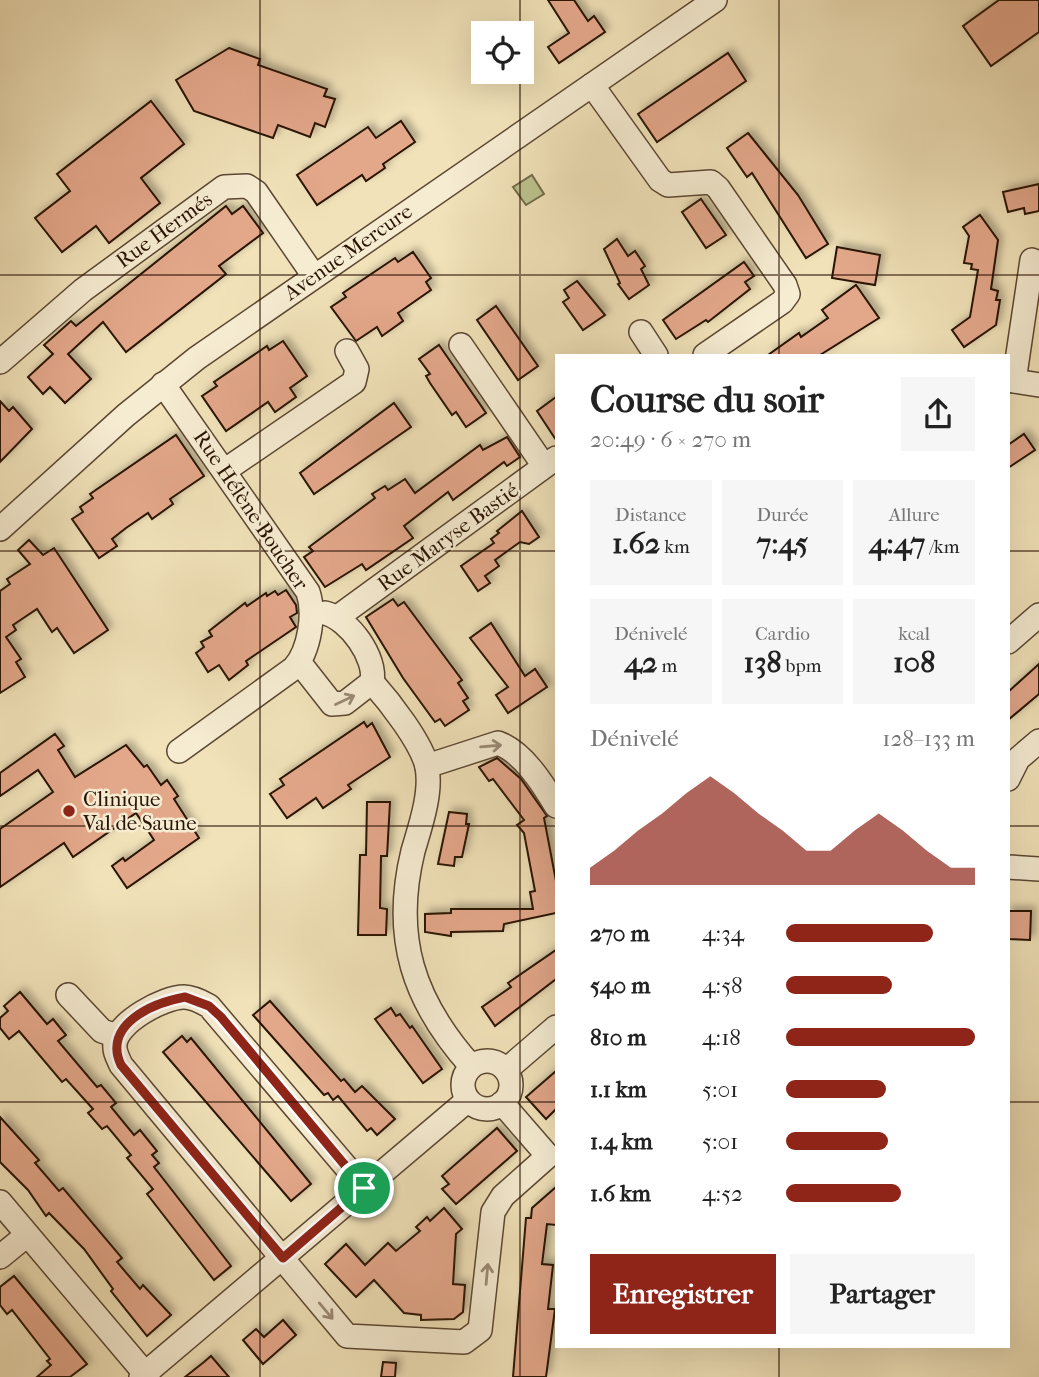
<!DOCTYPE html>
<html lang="fr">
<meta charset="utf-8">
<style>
:root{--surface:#fff;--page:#f6f6f6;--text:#222;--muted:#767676;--accent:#8f2418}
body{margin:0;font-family:"IM FELL French Canon",serif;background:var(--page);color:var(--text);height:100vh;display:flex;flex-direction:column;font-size:26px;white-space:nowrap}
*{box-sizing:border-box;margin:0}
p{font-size:23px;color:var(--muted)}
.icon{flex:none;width:38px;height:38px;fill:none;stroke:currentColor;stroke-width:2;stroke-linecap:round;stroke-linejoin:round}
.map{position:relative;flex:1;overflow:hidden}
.details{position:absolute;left:555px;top:354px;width:455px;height:994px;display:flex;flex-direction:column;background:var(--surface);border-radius:0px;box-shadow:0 7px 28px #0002}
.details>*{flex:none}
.tools{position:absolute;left:471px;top:21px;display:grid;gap:14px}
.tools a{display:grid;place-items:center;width:63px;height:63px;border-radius:0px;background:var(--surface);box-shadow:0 7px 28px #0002;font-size:35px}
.pin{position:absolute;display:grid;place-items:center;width:60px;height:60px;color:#fff;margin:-30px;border:4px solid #fff;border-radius:50%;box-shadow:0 2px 7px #0007}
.round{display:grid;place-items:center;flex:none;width:74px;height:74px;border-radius:0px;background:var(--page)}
.summary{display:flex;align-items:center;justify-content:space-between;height:119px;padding:0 35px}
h1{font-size:38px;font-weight:700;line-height:52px}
.figures{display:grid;grid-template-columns:repeat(3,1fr);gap:10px;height:119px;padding:7px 35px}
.figures div{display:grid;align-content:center;border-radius:0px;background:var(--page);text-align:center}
.figures b{font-size:30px;font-weight:700}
.figures small{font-size:19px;font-weight:400}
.figures p{font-size:19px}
.chart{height:196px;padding:14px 35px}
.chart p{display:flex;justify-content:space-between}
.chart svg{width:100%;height:126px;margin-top:7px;fill:var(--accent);opacity:.7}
.primary-button{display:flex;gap:14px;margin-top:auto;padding:14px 35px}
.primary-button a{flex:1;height:80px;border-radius:0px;background:var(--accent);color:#fff;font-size:28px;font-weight:700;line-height:80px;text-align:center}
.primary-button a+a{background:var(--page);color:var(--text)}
ul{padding:0 35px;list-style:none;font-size:23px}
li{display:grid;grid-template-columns:112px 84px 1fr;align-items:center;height:52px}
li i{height:18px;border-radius:9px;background:var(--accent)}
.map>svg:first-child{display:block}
.green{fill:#bcc38e;stroke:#726b4a;stroke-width:2}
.building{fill:#e3a78a;stroke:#291305;stroke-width:2;filter:url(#shadow)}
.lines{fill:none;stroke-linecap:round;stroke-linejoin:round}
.minor-casing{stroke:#5b4732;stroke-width:26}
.minor{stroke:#f6ecd2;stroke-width:23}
.oneway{stroke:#9a8a76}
.route-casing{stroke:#fff;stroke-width:14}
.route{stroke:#8f2418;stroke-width:9}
.grid{fill:none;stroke:#291305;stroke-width:2;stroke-opacity:0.55}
.poi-dot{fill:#8f2418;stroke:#f6ecd2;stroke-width:2.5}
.labels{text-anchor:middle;stroke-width:5;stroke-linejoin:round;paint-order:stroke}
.street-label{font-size:21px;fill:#291305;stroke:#f6ecd2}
.poi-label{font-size:21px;fill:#291305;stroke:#f6ecd2;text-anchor:start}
</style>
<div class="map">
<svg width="1039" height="1377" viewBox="0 0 1039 1377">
<defs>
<filter id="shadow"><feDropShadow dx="4.5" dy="-4.5" stdDeviation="3.5" flood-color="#0004"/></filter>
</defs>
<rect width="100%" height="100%" fill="#f1e2b9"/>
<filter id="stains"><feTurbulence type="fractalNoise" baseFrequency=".00286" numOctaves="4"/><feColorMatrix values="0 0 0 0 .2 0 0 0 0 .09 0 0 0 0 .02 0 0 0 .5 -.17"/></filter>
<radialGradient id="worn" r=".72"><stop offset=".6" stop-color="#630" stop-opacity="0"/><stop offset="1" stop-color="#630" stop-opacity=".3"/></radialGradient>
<path class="green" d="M532,175L544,194L526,205L513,187Z"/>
<g class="building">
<path d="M548,0H574L588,21L594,16L605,32L559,63L548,47L569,33Z"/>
<path d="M999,0H1039V32L991,66L963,26Z"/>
<path d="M229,48L260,59L258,65L327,89L324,96L335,99L325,127L315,123L310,137L278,125L273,138L194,111L176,80Z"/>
<path d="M728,53L746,81L657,142L638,114Z"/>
<path d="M151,101L184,144L141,178L160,203L109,243L96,226L62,252L35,218L70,191L57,174Z"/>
<path d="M401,121L415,142L383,164L385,168L366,181L362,175L317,205L297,175L368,127L376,138Z"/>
<path d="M748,133L798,195L828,244L806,258L752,173L747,177L727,148Z"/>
<path d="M1039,184V211L1025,214L1024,208L1008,212L1003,192Z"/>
<path d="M701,199L726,235L706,248L682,212Z"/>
<path d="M226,206L232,214L243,206L263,233L219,266L226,274L126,352L103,322L68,354L91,379L65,403L50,387L43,394L28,377L53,354L44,345L71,321L76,326Z"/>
<path d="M980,215L998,240L991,289L998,291L996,300H1000L996,325L964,347L952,330L970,317L978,270L971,269L972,264L964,263L969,236L963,227Z"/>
<path d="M617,239L628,256L635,251L645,266L641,269L649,285L629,299L618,284L620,283L604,249Z"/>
<path d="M837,247L880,255L875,285L832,278Z"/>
<path d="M413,252L431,278L426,282L431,290L398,313L403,321L382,336L377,327L356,341L331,307L346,297L343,293L395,258L398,262Z"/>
<path d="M744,262L754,276L745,282L750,289L708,322L706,320L676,339L663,320Z"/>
<path d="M577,281L605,315L583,330L563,302L569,298L564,290Z"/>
<path d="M856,285L879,318L820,355H768L799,333L801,337L828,318L822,310Z"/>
<path d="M496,306L538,366L518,380L477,320Z"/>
<path d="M283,341L307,376L290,388L296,397L275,412L268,402L226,431L202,396L217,386L214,382L267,346L269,350Z"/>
<path d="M439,345L486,413L466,427L456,412L452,415L430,383L426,376L430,374L419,359Z"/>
<path d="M556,397V440L537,411Z"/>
<path d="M0,401L9,411L13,407L32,429L0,462Z"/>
<path d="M394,403L411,427L314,494L300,473Z"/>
<path d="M1024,434L1035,450L1008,468V445Z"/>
<path d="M176,435L204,476L170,499L173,504L152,519L148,513L126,528L112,539L117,546L99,558L72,519L83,512L80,507L93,498L90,494Z"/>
<path d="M507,437L520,457L507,466L504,462L453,500L448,492L404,526L413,538L366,570L362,564L325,587L304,557L313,551L309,547L375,498L372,494L385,486L388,490L405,479L415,493L480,445L483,450Z"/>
<path d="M522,511L539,537L529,544L520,542L495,560L499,566L485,576L490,583L478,591L461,566L494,543L491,539L499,533L497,531Z"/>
<path d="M29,540L43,555L54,548L108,630L74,653L57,628L52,632L37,609L13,625L16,630L6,637L21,659L16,662L25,677L0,693V591L10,584L7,579L30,564L18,550Z"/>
<path d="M286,590L296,605L297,613L290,617L296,627L246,661L248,665L229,680L219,665L208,672L196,653L204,647L201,642L212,636L209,631L245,603L247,606L266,593L267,596L275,591L278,595Z"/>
<path d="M393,599L398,606L404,602L462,680L458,683L468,698L463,701L469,710L445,726L440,719L435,722L403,678L366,617Z"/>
<path d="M491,623L525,676L535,669L547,687L508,713L496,695L508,687L470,638Z"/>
<path d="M1039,664V694L1008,720V692Z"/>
<path d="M364,722L367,727L372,723L390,757L348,785L351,789L323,808L316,798L287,818L270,794L284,785L280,779Z"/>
<path d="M55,734L64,746L58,750L75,777L126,745L144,767L147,765L161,785L167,780L178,796L174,799L199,838L127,888L112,866L123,858L125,861L154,840L136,813L73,857L64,843L0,887V829L53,792L38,770L0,796V773Z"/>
<path d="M497,758L521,779L547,816L544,818L556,881V913L504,924L503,931L451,932V936L425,932V914L451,913V909H533L530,892L535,891L524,833L517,825L524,820L493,779L489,781L479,767Z"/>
<path d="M367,802H390L387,856H381L380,908L387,909L386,935H358L360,855H366Z"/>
<path d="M449,812L467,814L466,824H469L462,857H455L454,866L438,864Z"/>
<path d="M1008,911H1031L1030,940L1008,939Z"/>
<path d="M556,950V979L495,1026L482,1007L511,987L508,983Z"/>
<path d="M20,992L47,1024L53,1019L66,1035L58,1041L97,1087L101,1085L116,1103L111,1107L134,1135L140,1130L157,1151L152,1155L159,1163L154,1167L231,1266L214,1280L147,1194L153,1189L127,1158L131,1155L107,1126L102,1129L88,1113L93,1109L66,1079L62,1082L19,1031L9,1039L0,1028V1018L8,1011L4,1006Z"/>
<path d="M270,1001L341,1081L344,1079L355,1092L362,1086L395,1119L377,1135L371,1128L367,1131L338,1096L333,1100L328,1093L324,1095L253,1015Z"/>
<path d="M391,1008L396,1016L400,1014L410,1028L412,1026L442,1069L423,1083L375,1019Z"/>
<path d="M182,1036L187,1042L191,1038L311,1184L291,1201L163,1052Z"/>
<path d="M556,1071V1109L546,1119L526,1097Z"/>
<path d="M0,1117L39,1160L35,1163L59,1191L63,1188L122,1258L117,1262L140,1289L143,1285L171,1315L147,1336L111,1291L113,1289L84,1249L49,1213L46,1216L28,1190L0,1162Z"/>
<path d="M497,1128L517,1151L456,1204L442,1189L449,1184L442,1176Z"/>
<path d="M556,1187V1225L547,1224L542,1264L553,1265L548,1309H555L546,1377H513L526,1218H531L532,1208Z"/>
<path d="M444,1208L462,1229L456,1234L453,1284L465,1285L463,1312L454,1319L421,1320V1315L404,1313L374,1280L356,1297L325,1264L346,1244L365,1265L388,1243L396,1251L420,1231L416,1227L427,1217L430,1221Z"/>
<path d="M14,1276L87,1364L70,1377H37L51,1365L47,1361L50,1359L12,1310L7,1314L0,1305V1287Z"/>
<path d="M283,1320L296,1335L263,1364L243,1340L256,1329L264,1337Z"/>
<path d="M211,1356L229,1377H185L204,1362Z"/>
<path d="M383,1362L396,1363L395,1377H381Z"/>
</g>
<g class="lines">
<defs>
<g id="minor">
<path d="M592,85L660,180L668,185L711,182L718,188L785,285L788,294L782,302L705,355"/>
<path d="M641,332L656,355"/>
<path d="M461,345L544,466"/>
<path d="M0,362L83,290L224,187L247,186L256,192L314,276"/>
<path d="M1008,380L1039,385"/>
<path d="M1014,381L1032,260"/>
<path d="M163,384L308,592C315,613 310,650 294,668L179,751"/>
<path d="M224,471L354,382L357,369L347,351"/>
<path d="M0,529L126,415L197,358L715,0"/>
<path d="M339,616L556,458"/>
<path d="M1008,642L1039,615"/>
<path d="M299,662L332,704L345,703L372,682C377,658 349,619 325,613"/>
<path d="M372,682C389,701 422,743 427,767C432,793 420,827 413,851C392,937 413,1001 471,1066"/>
<path d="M427,766L498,743C523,752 543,784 556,806"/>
<path d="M1008,779L1018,759L1039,741"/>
<path d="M1008,867L1039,869"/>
<path d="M68,995L102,1031L117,1036"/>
<circle cx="487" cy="1085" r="24"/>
<path d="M506,1070L556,1027"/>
<path d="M364,1188L209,1006C202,1002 193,997 184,997C164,997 117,1022 115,1044C114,1052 118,1058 121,1065L347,1336L464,1342L480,1330L493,1212L503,1196L548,1156L502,1103"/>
<path d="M0,1202L148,1377"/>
<path d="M0,1257L27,1235"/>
<path d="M141,1377L468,1100"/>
</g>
</defs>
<use href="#minor" class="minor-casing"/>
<use href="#minor" class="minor"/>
</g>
<defs><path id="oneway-shaft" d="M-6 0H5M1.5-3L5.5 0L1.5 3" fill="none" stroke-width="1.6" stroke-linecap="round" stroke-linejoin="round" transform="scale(1.75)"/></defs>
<g class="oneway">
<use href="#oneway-shaft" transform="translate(345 700) rotate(-25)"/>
<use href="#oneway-shaft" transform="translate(491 746) rotate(-5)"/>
<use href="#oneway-shaft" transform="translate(487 1274) rotate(-85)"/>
<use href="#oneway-shaft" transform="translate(326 1311) rotate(50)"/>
</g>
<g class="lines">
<defs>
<path id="route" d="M185,997L209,1006L221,1017L364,1188L283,1258L121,1065C102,1025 152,1003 185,997Z"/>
</defs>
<use href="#route" class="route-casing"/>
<use href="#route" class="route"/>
</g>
<path class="grid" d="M260,0V1377M520,0V33M779,0V355M520,72V1377M0,275H1039M0,551H556M1008,551H1039M0,826H556M1008,826H1039M0,1102H556M1008,1102H1039M779,1346V1377"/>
<circle class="poi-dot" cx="69" cy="811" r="7"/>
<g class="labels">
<g class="street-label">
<text transform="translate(164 230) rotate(-36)" y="7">Rue Hermés</text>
<text transform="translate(348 252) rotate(-35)" y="7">Avenue Mercure</text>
<text transform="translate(251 510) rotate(56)" y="7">Rue Hélène Boucher</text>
<text transform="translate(448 537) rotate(-36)" y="7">Rue Maryse Bastié</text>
</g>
<g class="poi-label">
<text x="83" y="806">Clinique<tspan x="83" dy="24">Val de Saune</tspan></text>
</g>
</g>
<rect width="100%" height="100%" filter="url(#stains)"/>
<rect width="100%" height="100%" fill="url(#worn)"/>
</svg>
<div class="tools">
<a><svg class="icon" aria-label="locate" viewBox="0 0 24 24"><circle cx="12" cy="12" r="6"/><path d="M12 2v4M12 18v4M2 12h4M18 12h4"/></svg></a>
</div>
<div class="pin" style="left:364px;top:1188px;background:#1e9e55"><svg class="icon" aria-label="arrive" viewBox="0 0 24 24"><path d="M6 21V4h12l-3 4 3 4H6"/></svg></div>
<section class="details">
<div class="summary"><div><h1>Course du soir</h1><p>20:49 · 6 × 270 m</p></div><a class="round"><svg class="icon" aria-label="share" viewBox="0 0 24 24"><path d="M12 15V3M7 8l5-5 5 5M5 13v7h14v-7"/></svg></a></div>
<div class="figures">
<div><p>Distance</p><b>1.62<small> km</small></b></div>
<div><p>Durée</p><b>7:45</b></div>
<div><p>Allure</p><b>4:47<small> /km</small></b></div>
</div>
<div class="figures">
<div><p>Dénivelé</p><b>42<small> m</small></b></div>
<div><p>Cardio</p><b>138<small> bpm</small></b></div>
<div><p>kcal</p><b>108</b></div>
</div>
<div class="chart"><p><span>Dénivelé</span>128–133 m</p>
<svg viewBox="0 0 160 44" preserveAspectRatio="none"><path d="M0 44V38L10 32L20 25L30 19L40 12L50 6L60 12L70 19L80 25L90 32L100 32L110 25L120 19L130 25L140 32L150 38L160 38V44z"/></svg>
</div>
<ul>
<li><b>270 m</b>4:34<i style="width:78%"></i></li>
<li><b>540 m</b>4:58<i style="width:56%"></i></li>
<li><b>810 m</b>4:18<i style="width:100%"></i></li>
<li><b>1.1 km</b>5:01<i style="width:53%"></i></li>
<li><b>1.4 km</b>5:01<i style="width:54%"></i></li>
<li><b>1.6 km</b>4:52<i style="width:61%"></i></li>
</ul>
<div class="primary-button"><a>Enregistrer</a><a>Partager</a></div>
</section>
</div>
